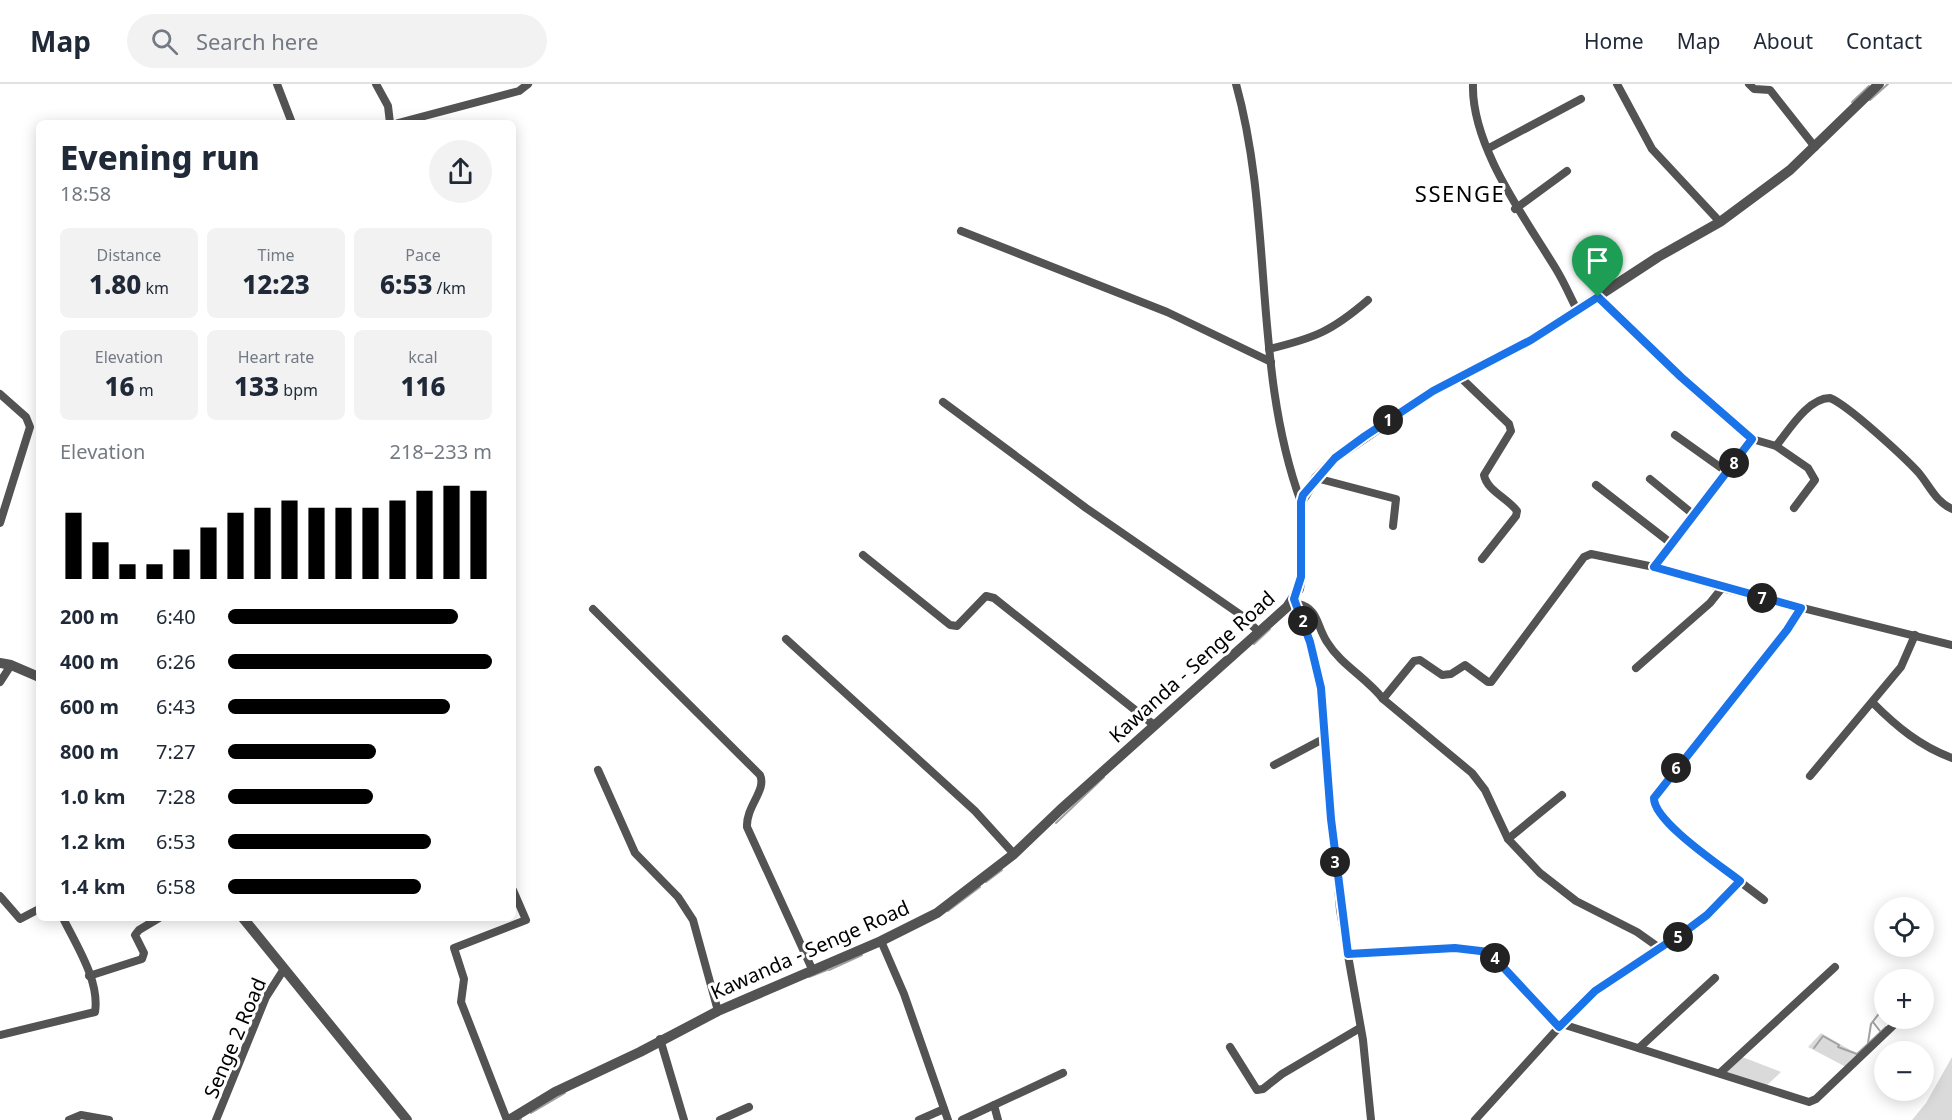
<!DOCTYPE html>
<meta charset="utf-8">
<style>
:root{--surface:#fff;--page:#f2f2f3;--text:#1f2937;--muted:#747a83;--line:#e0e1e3;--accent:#000}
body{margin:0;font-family:"Noto Sans",sans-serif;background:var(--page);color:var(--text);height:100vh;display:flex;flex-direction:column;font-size:22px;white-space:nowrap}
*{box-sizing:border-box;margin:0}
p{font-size:20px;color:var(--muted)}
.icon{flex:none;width:33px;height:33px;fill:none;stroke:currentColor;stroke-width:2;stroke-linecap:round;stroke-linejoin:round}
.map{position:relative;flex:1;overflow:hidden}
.details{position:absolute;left:36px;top:36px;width:480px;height:801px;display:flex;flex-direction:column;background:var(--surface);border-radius:9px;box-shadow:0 3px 15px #0003}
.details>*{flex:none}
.buttons{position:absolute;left:1874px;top:813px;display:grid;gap:12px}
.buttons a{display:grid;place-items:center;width:60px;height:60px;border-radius:50%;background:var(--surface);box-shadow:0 3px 15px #0003;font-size:30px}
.pin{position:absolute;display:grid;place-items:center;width:51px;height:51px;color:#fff;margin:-62px -26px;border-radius:50% 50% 50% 0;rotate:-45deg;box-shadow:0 0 6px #0007}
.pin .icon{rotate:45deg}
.km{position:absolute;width:30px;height:30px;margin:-15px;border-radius:50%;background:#222;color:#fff;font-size:16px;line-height:30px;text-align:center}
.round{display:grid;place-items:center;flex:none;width:63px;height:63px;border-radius:32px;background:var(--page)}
.head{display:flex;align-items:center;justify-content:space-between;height:102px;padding:0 24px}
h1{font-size:33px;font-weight:800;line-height:45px}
.stats{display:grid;grid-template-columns:repeat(3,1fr);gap:9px;height:102px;padding:6px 24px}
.stats div{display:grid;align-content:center;border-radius:9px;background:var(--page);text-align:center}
.stats b{font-size:26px;font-weight:800}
.stats small{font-size:16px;font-weight:400}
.stats p{font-size:16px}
.chart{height:168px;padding:12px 24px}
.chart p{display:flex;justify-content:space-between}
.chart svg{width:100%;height:108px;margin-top:6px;stroke:var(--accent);stroke-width:6}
ul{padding:0 24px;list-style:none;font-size:20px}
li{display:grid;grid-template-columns:96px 72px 1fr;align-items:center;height:45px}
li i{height:15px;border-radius:8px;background:var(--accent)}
header{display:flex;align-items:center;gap:36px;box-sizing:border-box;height:84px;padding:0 30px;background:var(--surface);border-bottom:2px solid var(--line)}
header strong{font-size:28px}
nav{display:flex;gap:33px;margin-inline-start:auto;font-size:21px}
.search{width:420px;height:54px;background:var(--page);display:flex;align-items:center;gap:15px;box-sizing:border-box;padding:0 21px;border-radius:33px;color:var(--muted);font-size:22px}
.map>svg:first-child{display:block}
.green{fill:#dadada}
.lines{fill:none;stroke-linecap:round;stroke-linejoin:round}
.stream{stroke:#a1a1a1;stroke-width:2}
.minor{stroke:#535353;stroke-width:8}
.tertiary{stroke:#535353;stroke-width:10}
.route-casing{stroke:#fff;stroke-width:12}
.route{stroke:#1a73e8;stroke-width:8}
.labels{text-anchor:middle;stroke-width:6;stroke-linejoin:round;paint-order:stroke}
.street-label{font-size:20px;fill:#000;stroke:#fff}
.quarter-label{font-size:22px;letter-spacing:1.5px;fill:#000;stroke:#fff}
</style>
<header>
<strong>Map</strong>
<div class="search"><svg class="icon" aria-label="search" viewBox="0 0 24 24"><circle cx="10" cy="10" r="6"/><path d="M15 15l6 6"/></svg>Search here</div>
<nav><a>Home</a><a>Map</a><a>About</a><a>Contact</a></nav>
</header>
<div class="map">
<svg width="1952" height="1036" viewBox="0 0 1952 1036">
<rect width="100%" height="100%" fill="#fff"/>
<g class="green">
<path d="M1821,949L1859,971L1846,983L1808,963Z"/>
<path d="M1742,973L1745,974L1781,988L1766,1002L1725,988Z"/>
<path d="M1952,973V1036H1912L1926,1019Z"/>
</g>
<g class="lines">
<g class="stream">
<path d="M1870,16L1888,0"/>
<path d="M1852,18L1869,2"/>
<path d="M1254,560L1270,545"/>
<path d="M1056,739L1104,693"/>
<path d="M986,798L1002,786"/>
<path d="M948,827L980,803"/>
<path d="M829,886L862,871"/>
<path d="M809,893L827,886"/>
<path d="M1873,938L1880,947"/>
<path d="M1868,959L1871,940L1881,927"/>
<path d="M1814,964L1823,952L1839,961L1838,963L1857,970L1886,943"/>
<path d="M531,1029L565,1009"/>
<path d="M519,1036L521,1035"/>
</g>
<g class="minor">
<path d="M277,0L292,39"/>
<path d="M376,0L388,22L390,39"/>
<path d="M1236,0C1274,136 1252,285 1301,418"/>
<path d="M1473,0C1471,62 1525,134 1556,185C1564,198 1570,212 1577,226"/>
<path d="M1617,0L1652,65L1720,138"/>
<path d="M1749,0L1754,5L1770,6L1815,63"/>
<path d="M398,39L519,7L528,0"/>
<path d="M1489,64L1581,15"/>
<path d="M1515,125L1567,87"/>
<path d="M961,147L1167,228L1271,278"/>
<path d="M1598,213L1722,331L1752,355L1776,362L1808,384L1815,396L1794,424"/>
<path d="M1269,265C1315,254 1332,247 1368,216"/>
<path d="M1459,292L1509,340L1511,347L1484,391C1487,407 1508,414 1517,427L1516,432L1482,475"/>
<path d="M0,310L26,333L30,343L0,439"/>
<path d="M943,318L1086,424L1241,531L1259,548"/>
<path d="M1675,351L1727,388"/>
<path d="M1776,362C1789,346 1808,314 1830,314C1848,321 1904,373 1918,388C1930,402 1935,417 1952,425"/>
<path d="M1316,394L1396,415L1393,442"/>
<path d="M1650,395L1694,431"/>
<path d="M1596,401L1672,460"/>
<path d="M863,471L950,541L957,542L986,512L994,514L1154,641"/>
<path d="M1654,483L1752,355"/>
<path d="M1294,515L1310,558L1321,604L1340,826L1363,956L1371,1036"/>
<path d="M1298,520C1319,525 1316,541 1327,558C1341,581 1367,594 1383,615L1472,689L1485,706L1508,755L1540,789L1576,817L1637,848L1661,865"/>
<path d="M593,525L760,691C767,706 746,722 747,743L813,887"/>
<path d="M786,555L975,727L1014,770"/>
<path d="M1636,584L1710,519L1722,504"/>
<path d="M0,598L11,581"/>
<path d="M1383,615L1414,577L1420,576L1442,591L1451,590L1465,581L1488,598H1491L1584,473L1591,470L1654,483L1722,504L1952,561"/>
<path d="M1873,619C1897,643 1920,662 1952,674"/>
<path d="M1274,681L1325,654"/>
<path d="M598,686L635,769L678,813L693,836L718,927"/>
<path d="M1810,692L1901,583L1915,551"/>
<path d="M1508,755L1562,711"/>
<path d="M0,812L20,835L39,825"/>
<path d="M1764,816C1743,799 1653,737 1654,714L1787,546L1801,524"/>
<path d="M881,857L904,910L948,1036"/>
<path d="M1348,870L1455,864L1489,868L1559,943"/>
<path d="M89,892L142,875L144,869L135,851L139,846L159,834"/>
<path d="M1562,940L1595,907L1687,846L1707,831L1740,797"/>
<path d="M0,951L95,928C100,897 76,861 63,834"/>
<path d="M660,955L684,1036"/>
<path d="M1230,963L1257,1006L1263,1005L1282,990L1360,944"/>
<path d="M1639,964L1715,894"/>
<path d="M1720,989L1835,883"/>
<path d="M994,1021L998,1036"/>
<path d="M69,1036L81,1031L109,1036"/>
<path d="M216,1036L266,913L284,885"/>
<path d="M507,1036L461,918L464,895L454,864L526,836L513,806"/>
<path d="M720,1036L749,1023"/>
<path d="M919,1036L944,1025"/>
<path d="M962,1036L1063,989"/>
<path d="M1475,1036L1562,940L1809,1018L1816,1015L1901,934"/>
</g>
<g class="tertiary">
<path d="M0,579L11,581L39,593"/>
<path d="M243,834L407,1036"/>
<path d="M509,1036L555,1008L640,968L718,927L881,857L937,829L1014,770L1060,726L1287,523L1299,505L1301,493V418L1316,394L1335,374L1433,307L1531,256L1658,173L1720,138L1790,86L1879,0"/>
</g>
</g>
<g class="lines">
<defs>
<path id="route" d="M1598,213L1681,293L1752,355L1654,483L1801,524L1787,546L1654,714C1653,737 1721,782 1740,797L1707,831L1687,846L1595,907L1559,943L1489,868L1455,864L1348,870L1331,735L1321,604L1310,558L1294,515L1301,493V418L1303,411L1335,374L1365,352L1433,307L1531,256Z"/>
</defs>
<use href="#route" class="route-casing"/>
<use href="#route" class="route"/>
</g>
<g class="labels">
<g class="street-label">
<text transform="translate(1192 583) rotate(-42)" y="7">Kawanda - Senge Road</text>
<text transform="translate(810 866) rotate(-24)" y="7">Kawanda - Senge Road</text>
<text transform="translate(235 954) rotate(-67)" y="7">Senge 2 Road</text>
</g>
<g class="quarter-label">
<text x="1460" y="118">SSENGE</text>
</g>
</g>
</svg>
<div class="buttons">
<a><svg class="icon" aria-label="locate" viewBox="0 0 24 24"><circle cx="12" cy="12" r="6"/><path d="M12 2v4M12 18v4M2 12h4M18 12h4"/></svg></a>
<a>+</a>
<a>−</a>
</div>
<div class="pin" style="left:1598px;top:213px;background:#1e9e55"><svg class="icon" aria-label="arrive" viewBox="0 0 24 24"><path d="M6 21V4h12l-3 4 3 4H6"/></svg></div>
<b class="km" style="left:1388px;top:336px">1</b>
<b class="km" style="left:1303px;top:537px">2</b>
<b class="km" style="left:1335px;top:778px">3</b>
<b class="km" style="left:1495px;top:874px">4</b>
<b class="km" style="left:1678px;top:853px">5</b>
<b class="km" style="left:1676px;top:684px">6</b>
<b class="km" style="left:1762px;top:514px">7</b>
<b class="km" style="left:1734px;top:379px">8</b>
<section class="details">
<div class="head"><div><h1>Evening run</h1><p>18:58</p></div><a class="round"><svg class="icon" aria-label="share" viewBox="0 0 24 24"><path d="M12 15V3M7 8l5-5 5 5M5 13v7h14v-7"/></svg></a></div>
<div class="stats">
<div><p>Distance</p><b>1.80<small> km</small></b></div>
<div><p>Time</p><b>12:23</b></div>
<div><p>Pace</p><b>6:53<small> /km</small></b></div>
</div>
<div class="stats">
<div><p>Elevation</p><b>16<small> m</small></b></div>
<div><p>Heart rate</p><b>133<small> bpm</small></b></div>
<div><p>kcal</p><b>116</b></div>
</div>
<div class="chart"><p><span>Elevation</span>218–233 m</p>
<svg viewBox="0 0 160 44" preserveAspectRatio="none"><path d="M5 44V17M15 44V29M25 44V38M35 44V38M45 44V32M55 44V23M65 44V17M75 44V15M85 44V12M95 44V15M105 44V15M115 44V15M125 44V12M135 44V8M145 44V6M155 44V8"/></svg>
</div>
<ul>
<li><b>200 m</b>6:40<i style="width:87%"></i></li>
<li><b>400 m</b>6:26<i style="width:100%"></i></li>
<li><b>600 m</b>6:43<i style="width:84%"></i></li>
<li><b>800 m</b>7:27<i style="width:56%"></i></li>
<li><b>1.0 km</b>7:28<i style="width:55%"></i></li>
<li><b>1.2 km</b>6:53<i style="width:77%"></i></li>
<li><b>1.4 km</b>6:58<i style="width:73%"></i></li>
</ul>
</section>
</div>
